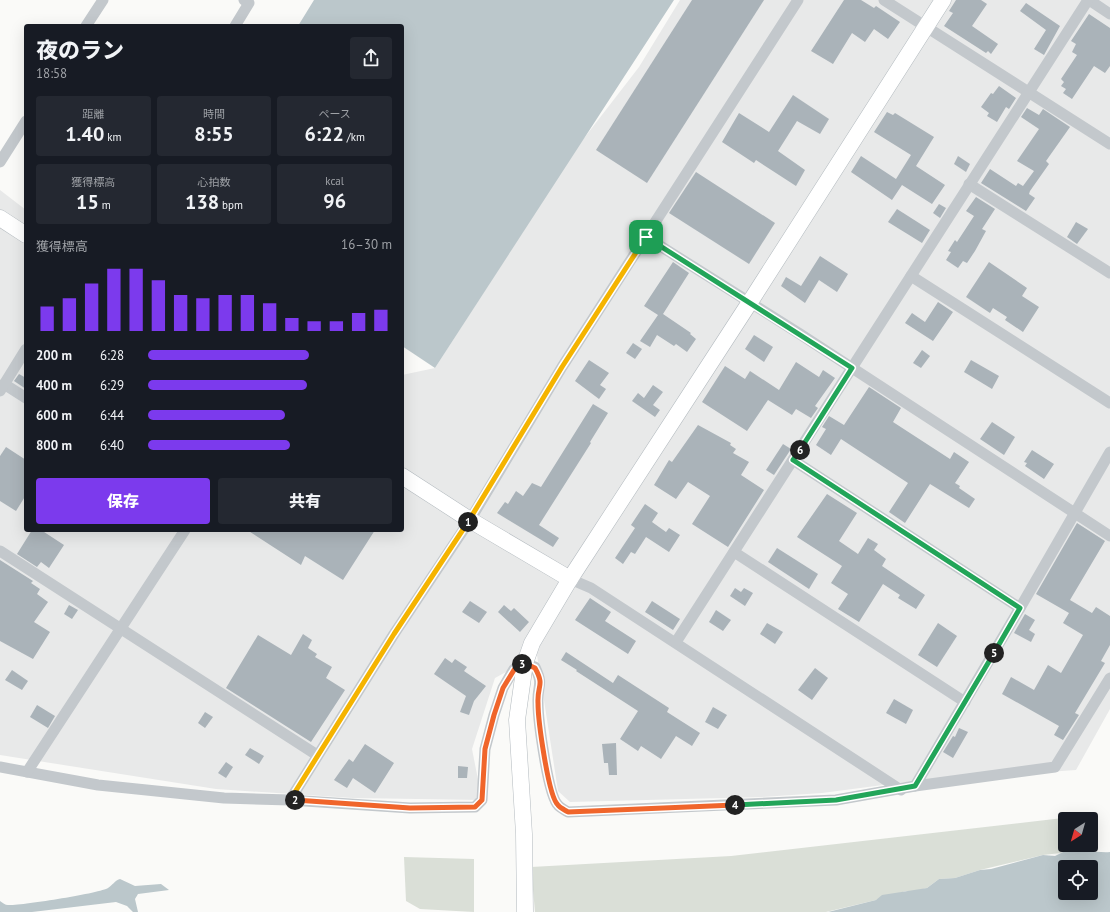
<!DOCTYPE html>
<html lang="ja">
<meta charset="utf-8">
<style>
:root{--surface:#171b24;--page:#242831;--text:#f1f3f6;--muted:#9ea1a6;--accent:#7c3aed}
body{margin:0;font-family:"PT Sans","Noto Sans JP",sans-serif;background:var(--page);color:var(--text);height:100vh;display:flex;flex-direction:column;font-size:15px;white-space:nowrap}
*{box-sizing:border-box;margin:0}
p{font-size:13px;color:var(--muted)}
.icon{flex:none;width:22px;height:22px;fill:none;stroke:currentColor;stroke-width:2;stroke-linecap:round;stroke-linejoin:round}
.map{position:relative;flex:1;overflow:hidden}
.details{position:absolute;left:24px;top:24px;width:380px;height:508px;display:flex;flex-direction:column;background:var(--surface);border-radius:4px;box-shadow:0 4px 16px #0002}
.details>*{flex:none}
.needle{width:26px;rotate:217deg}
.tools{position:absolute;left:1058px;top:812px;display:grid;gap:8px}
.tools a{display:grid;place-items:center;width:40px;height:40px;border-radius:4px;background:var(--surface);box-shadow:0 4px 16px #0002;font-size:20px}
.pin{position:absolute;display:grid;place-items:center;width:34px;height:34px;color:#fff;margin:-17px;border-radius:8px;box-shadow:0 2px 6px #0006}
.km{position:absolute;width:20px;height:20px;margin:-10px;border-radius:50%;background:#222;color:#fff;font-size:11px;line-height:20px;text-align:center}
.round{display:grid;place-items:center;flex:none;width:42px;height:42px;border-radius:4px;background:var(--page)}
.headline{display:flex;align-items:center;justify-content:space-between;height:68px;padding:0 12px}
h1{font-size:22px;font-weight:800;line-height:30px}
.figures{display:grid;grid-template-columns:repeat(3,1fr);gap:6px;height:68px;padding:4px 12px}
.figures div{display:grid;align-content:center;border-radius:4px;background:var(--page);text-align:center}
.figures b{font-size:20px;font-weight:800}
.figures small{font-size:11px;font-weight:400}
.figures p{font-size:11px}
.chart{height:112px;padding:8px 12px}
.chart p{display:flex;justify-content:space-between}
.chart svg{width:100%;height:72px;margin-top:4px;stroke:var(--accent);stroke-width:6}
.cta{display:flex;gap:8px;margin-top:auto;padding:8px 12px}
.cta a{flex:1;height:46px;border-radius:4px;background:var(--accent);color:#fff;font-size:16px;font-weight:800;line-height:46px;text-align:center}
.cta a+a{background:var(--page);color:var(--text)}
ul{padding:0 12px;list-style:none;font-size:13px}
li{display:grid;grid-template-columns:64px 48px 1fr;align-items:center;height:30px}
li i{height:10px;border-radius:5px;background:var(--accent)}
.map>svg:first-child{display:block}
.built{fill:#e8e9e9}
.green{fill:#dadfd7}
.water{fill:#bbc7cb;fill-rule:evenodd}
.building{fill:#aab3b9}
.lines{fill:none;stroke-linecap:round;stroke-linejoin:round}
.secondary-casing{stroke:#b3babf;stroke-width:17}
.street{stroke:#c3c8cc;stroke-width:11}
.secondary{stroke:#fff;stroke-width:16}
.split-1-casing{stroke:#fff;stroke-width:8}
.split-2-casing{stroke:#fff;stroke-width:8}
.split-3-casing{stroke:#fff;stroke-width:8}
.split-4-casing{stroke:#fff;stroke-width:8}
.split-5-casing{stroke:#fff;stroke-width:8}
.split-6-casing{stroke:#fff;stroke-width:8}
.split-7-casing{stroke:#fff;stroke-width:8}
.split-1{stroke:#f5b400;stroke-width:5}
.split-2{stroke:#f5b400;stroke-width:5}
.split-3{stroke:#f0652b;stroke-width:5}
.split-4{stroke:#f0652b;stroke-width:5}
.split-5{stroke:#22a559;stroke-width:5}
.split-6{stroke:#22a559;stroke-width:5}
.split-7{stroke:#22a559;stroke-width:5}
</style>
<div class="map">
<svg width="1110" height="912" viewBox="0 0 1110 912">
<rect width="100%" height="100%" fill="#fafaf8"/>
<path class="built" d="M680,0H1110V709L1076,770L906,782L822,793L762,797L570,802L558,791L537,655L495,678L472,749L482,800L353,798L216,789L0,755V190L26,210V530H402V375L435,368L578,146L639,67Z"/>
<g class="green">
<path d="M1063,818L1065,845H1068L1069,847L1061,853L1043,855L980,870L955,878L939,879L927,888L915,891H906L876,900L826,912H535L531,867L731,856Z"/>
<path d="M404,857L474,859V912L420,909L406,901Z"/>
</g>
<g class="water">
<path d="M314,0H674L435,368L402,346V26H298Z"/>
<path d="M1068,845H1077L1078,850L1082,852C1087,850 1101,853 1110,852V912H828L876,900L882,895L927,888L939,879L955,878L980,870L991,869L1043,855L1055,856L1065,851ZM1065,867H1091V893H1065Z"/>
<path d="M120,879L135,886L161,884L169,890L138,894L135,899L138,912H133L127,906L116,902L32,912H0V901C3,903 5,905 8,905C19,906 101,893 108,888C113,885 114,881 120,879Z"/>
</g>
<g class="building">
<path d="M692,0H764L647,183L596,150Z"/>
<path d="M844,0H861L874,8L876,6L900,22L888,39L874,29L865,42L852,33L833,64L811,51Z"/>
<path d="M956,0H981L987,4L972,26L998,44L991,54L988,51L986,53L944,26L953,13L949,11Z"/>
<path d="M1026,3L1060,26L1044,55L1034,49L1046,30L1020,11Z"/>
<path d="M1089,14L1110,28V66L1105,73L1094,66L1072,99L1063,93L1066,89L1061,86L1064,82L1061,79L1077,55L1072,52L1076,44L1071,41Z"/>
<path d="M999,86L1016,98L1009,109L1006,107L997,122L987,116L989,113L981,107L991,93L993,94Z"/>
<path d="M793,95L829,119L820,134L797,121L778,151L805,170L796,186L756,160L754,163L722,142L739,113L769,132Z"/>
<path d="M1027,108L1039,115L1043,109L1070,127L1046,161L1049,164L1030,191L1029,194L1035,198L1026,211L981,183L990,169L1016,186L1018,183L1023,186L1034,171L1017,161L1039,129L1021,117Z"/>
<path d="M887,112L893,115L895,113L934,137L916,166L945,185L932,204L902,185L892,200L851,172L861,156L896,179L911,155L874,132Z"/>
<path d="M958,156L970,164L966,172L954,164Z"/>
<path d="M696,172L775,223L749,264L669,213Z"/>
<path d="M976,197L995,209L982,229L986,231L975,251L967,263L963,261L958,268L946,260L951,252L948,251L955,240L957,242L974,216L966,211Z"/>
<path d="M939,204L946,208L940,218L933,213Z"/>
<path d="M897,209L930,230L922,243L888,222Z"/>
<path d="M1076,222L1088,229L1077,244L1067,237Z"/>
<path d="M820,256L848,274L837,292L819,280L805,303L781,286L786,277L801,286Z"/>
<path d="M673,262L689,273L663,314L691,333L690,334L696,339L687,352L676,344L674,346L657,335L650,347L640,341L658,315L644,306Z"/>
<path d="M989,262L1027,288L1022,296L1039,307L1023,332L1005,320L1007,317L993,308L990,313L966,297Z"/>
<path d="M938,302L953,312L933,341L905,323L912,313L925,322Z"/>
<path d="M754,335L773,347L764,362L745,349Z"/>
<path d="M633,343L642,349L635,359L626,353Z"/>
<path d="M922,350L930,356L921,368L913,363Z"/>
<path d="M589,360L609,373L600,385L606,389L599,399L575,381Z"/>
<path d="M971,360L999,376L992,389L964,372Z"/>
<path d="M796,362L819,377L823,370L835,378L815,406L818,408L811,418L796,409L792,415L768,400L747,431L702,402L725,366L745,379L750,371L779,390Z"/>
<path d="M19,374L26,378V389L14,381Z"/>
<path d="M653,385L663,392L653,405L660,410L655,417L632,401L638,393L644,398Z"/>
<path d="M869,387L901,408L893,422L950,459L954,452L969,462L955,483L960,486L959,488L975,499L969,508L930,484L905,523L889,512L908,483L841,439L831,455L816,445L826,429L822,427L829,416L844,425Z"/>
<path d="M593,404L608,413L590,442L591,443L539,525L559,538L553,547L497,513L505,502L508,504L516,491L523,496L532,483L541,487Z"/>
<path d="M992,422L1015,437L1004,455L980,439Z"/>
<path d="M698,425L731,443L730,445L736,449L733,453L749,462L741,475L764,490L728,547L692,524L710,496L688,482L676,499L654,485L669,460L672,462Z"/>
<path d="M783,444L791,449L774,475L766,470Z"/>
<path d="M6,447L26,460V495L16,511L0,501V456Z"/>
<path d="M1032,450L1054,464L1044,479L1025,466L1027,463L1024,462Z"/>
<path d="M827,494L857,513L839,541L858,554L868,538L878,544L874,550L886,559L882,566L925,595L916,609L898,598L900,595L883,584L859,622L838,609L848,594L831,583L842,566L797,537Z"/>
<path d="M645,504L658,513L652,522L666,532L669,528L680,535L669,552L646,537L635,554L631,552L623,564L615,558L635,528L631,525Z"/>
<path d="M1077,523L1105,541L1070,600L1092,613L1096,607L1110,616V645L1101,661L1105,663L1075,713L1079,715L1063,740L1054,735L1059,726L1002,694L1011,677L1034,690L1048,665L1061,673L1083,635L1063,623L1069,613L1036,594Z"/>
<path d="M32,530H41L64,545L49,568L41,562L37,567L17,554Z"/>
<path d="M247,530H375L343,580L305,556L301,565Z"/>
<path d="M777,548L818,574L809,589L768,562Z"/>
<path d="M0,560L33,581L31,583L40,589L37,594L48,602L34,622L50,632L33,659L0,641Z"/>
<path d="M735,588L741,592L744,588L753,593L745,606L730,596Z"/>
<path d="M590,598L611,612L605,621L636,641L628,654L575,620Z"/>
<path d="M470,601L487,612L479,623L462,612Z"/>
<path d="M652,601L680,619L673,630L645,612Z"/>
<path d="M69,605L78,610L72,619L64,614Z"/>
<path d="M504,605L511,611L514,608L529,622L520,632L498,612Z"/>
<path d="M716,610L731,620L723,631L709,622Z"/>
<path d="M1025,614L1035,620L1029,630L1035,634L1031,642L1014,633Z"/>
<path d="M767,623L783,632L775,644L760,634Z"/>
<path d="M938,623L957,636L937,667L918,655Z"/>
<path d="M303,634L312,640L308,648L317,654L315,657L332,667L326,678L345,690L311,742L226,688L258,635L291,655Z"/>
<path d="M566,652L613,683L618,675L669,708L667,712L700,733L692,746L676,736L661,759L641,746L638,751L620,739L638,711L576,671L577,670L561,660Z"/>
<path d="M445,658L452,663L455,659L467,667L464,671L486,686L474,701L469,715L460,712L466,696L434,674Z"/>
<path d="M815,668L828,678L812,700L798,690Z"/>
<path d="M12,670L28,681L22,690L5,680Z"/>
<path d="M894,699L913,710L906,724L886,713Z"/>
<path d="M37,705L55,716L48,728L30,717Z"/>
<path d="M713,707L727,715L718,729L705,722Z"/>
<path d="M205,712L213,717L205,728L198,723Z"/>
<path d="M959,728L968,732L953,758L943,752L953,736L955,737Z"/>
<path d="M616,743L617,775H609L608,763H604L602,744Z"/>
<path d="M365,744L394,763L375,793L353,778L347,788L334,780L349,759L353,762Z"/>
<path d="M250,748L264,756L259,764L245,755Z"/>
<path d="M226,762L233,767L226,778L218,773Z"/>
<path d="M458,766L468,767L467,778H458Z"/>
</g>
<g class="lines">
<defs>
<g id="secondary">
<path d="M0,218L26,235"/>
<path d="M402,476L470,520L570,579"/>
<path d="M525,912L524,834L517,720L525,663L532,643L570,579L750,302L943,0"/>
</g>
</defs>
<use href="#secondary" class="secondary-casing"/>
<g class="street">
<path d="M884,0L1110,144"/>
<path d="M1089,0L1110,14"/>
<path d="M86,26L103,0"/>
<path d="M235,26L249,3L244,0"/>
<path d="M0,162L26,121"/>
<path d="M969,184L1110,273"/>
<path d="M646,237L800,334L1110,536"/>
<path d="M911,276L1110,403"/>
<path d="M4,384L26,398"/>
<path d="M0,391L26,349"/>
<path d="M793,460L1020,608"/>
<path d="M0,551L317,755"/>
<path d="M734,552L965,702"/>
<path d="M570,579L591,588L901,790"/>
<path d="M676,642L1088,0"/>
<path d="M0,767L98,785L224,798L290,800L410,808L475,807L482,800L485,749L494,715L503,688L514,669L525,663L535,667C544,686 537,685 538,703C538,719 548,796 558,805C560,808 565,810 568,812L836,800L915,786L1055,767L1110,678"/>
<path d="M27,772L185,530"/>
<path d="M915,786L1020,608L1110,452"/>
<path d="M290,800L394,634L470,520L562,367L798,0"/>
</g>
<use href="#secondary" class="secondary"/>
</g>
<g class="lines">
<defs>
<path id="split-1" d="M468,522L562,367L646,237"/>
<path id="split-2" d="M295,800H290L394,634L468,522"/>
<path id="split-3" d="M295,800L410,808L475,807L482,800L485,749L494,715L503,688L514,670L522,664"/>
<path id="split-4" d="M522,664L524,663L535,668C545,686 537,685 538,703C538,719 548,796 558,805C560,808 565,810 568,812L735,805"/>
<path id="split-5" d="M735,805L836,800L915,786L994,653"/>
<path id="split-6" d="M800,450L793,460L1020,608L994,653"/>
<path id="split-7" d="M646,237L852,368L800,450"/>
</defs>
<use href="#split-1" class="split-1-casing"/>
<use href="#split-2" class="split-2-casing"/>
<use href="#split-3" class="split-3-casing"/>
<use href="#split-4" class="split-4-casing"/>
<use href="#split-5" class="split-5-casing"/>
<use href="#split-6" class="split-6-casing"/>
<use href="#split-7" class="split-7-casing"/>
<use href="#split-1" class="split-1"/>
<use href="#split-2" class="split-2"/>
<use href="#split-3" class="split-3"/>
<use href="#split-4" class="split-4"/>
<use href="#split-5" class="split-5"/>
<use href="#split-6" class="split-6"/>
<use href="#split-7" class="split-7"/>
</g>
</svg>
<div class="tools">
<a><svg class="needle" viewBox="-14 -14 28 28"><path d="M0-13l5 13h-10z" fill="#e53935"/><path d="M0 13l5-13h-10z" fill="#9ea1a6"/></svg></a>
<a><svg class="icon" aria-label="locate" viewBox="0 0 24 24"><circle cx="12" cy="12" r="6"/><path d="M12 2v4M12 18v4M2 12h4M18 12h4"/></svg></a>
</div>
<div class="pin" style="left:646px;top:237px;background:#1e9e55"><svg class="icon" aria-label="arrive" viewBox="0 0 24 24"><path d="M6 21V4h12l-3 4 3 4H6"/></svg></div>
<b class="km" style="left:468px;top:522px">1</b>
<b class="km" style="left:295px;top:800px">2</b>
<b class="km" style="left:522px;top:664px">3</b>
<b class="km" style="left:735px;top:805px">4</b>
<b class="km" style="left:994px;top:653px">5</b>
<b class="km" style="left:800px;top:450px">6</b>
<section class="details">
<div class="headline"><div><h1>夜のラン</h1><p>18:58</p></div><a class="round"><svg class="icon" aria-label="share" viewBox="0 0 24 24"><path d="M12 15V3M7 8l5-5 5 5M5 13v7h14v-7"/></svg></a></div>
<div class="figures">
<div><p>距離</p><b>1.40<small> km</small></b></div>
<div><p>時間</p><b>8:55</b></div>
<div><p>ペース</p><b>6:22<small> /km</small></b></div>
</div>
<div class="figures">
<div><p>獲得標高</p><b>15<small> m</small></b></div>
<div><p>心拍数</p><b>138<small> bpm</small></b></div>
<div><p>kcal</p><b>96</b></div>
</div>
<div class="chart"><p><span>獲得標高</span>16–30 m</p>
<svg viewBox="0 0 160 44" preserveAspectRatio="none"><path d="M5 44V29M15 44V24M25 44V15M35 44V6M45 44V6M55 44V13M65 44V22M75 44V24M85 44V22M95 44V22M105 44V27M115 44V36M125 44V38M135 44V38M145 44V33M155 44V31"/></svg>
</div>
<ul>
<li><b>200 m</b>6:28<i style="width:66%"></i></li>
<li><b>400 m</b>6:29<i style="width:65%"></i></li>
<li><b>600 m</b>6:44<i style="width:56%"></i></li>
<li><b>800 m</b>6:40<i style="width:58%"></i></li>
</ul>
<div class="cta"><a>保存</a><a>共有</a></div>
</section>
</div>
